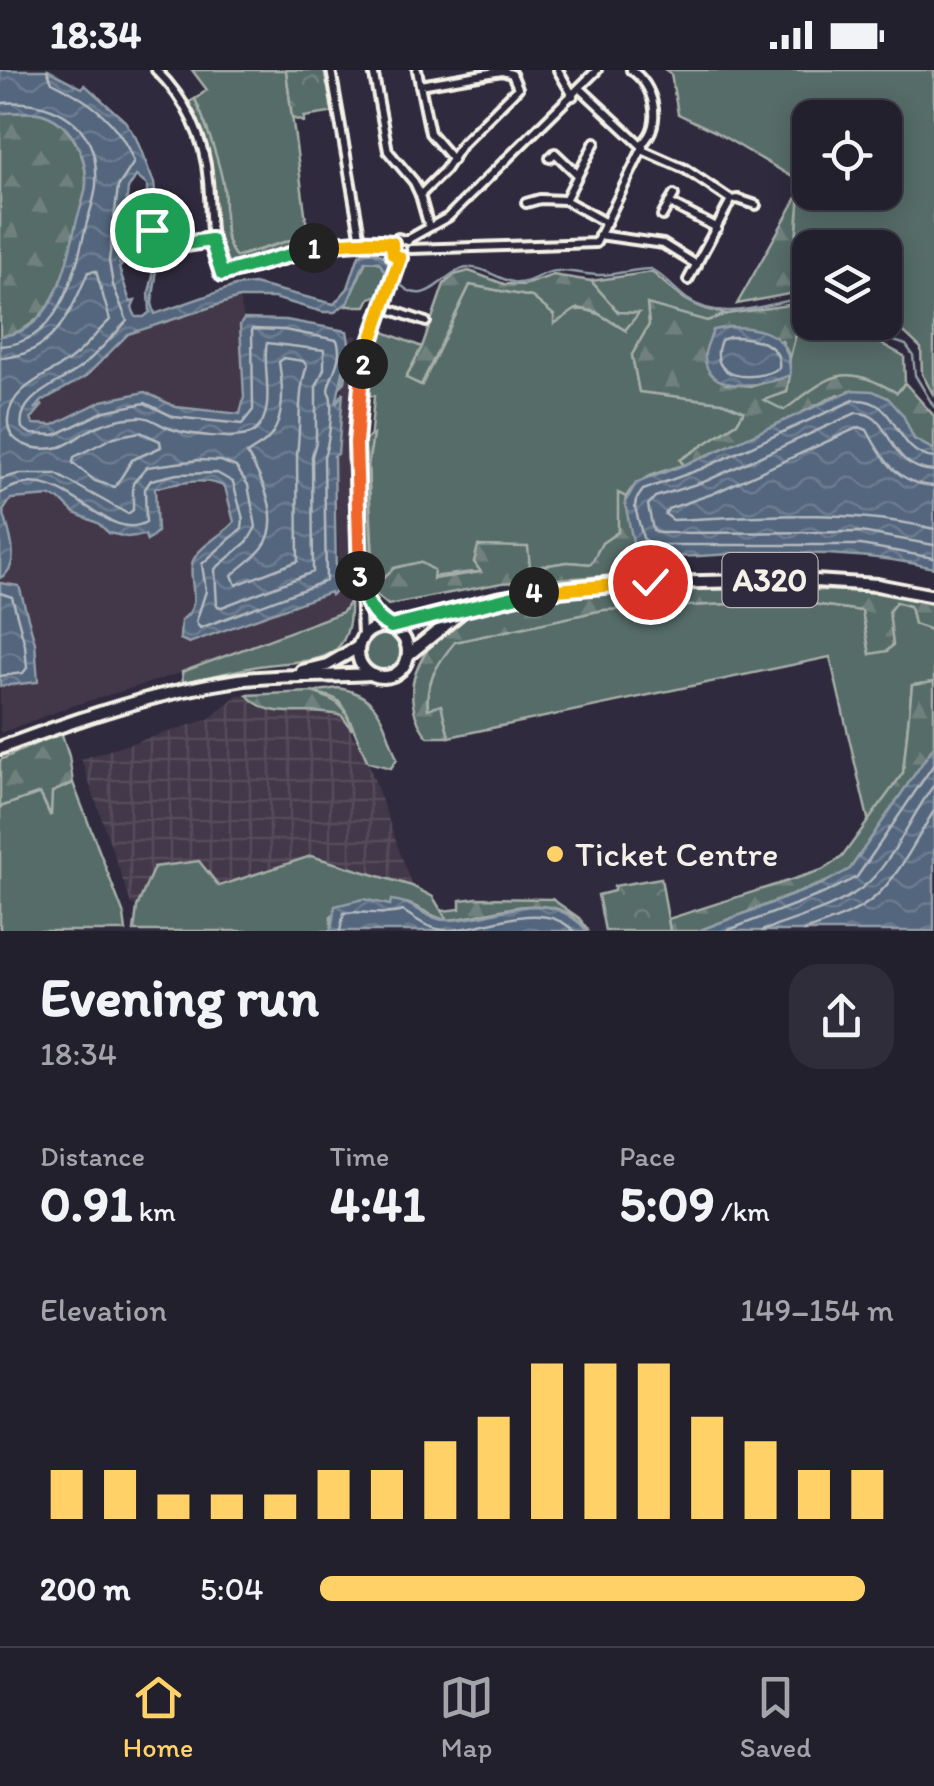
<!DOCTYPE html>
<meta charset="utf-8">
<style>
:root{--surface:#23202e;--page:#2f2d3a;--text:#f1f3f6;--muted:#a3a3aa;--line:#403e4a;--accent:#ffd166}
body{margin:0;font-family:Itim,sans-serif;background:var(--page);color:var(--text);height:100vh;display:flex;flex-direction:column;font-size:38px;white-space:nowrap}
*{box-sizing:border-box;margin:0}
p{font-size:32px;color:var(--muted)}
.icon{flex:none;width:55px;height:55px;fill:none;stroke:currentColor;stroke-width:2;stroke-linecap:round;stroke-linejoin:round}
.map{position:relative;height:861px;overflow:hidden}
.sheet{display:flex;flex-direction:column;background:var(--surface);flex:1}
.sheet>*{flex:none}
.tools{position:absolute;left:792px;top:30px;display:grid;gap:20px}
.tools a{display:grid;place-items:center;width:110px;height:110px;border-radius:20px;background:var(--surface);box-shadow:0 5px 25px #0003,0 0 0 2px var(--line);font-size:50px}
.pin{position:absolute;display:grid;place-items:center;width:85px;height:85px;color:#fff;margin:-42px;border:5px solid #fff;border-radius:50%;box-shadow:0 2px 10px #0007}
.km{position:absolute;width:50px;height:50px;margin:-25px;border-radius:50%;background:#222;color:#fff;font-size:28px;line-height:50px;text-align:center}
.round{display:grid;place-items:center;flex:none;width:105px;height:105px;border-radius:30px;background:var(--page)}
.overview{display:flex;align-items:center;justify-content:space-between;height:170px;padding:0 40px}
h1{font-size:55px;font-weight:700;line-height:75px}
.stats{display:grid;grid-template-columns:repeat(3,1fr);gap:15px;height:170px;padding:10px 40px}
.stats div{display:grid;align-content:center}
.stats b{font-size:50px;font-weight:700}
.stats small{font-size:28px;font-weight:400}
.stats p{font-size:28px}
.chart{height:280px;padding:20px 40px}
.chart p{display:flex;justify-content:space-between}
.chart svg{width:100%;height:180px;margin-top:10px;stroke:var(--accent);stroke-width:6}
ul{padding:0 40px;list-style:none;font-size:32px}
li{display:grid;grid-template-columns:160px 120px 1fr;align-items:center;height:75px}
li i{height:25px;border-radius:12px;background:var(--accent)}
.status{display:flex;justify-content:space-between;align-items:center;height:70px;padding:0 50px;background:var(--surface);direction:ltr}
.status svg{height:28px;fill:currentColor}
.tab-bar{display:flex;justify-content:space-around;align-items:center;height:140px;border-top:2px solid var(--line);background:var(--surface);font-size:28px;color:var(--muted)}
.tab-bar a{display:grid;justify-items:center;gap:5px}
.tab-bar .current{color:var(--accent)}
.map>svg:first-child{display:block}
.built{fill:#433849}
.industrial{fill:url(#industrial-grid)}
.grass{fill:#576c67;stroke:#a6aea8;stroke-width:2.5;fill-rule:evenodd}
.forest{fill:url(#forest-firs);stroke:#a6aea8;stroke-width:2.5}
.park{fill:url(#park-crowns);stroke:#a6aea8;stroke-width:2.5}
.water{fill:url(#water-waves);stroke:#939ea8;stroke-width:2.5;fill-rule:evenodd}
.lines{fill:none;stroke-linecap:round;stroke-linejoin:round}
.shore{stroke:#b4b9be;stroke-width:2.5}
.stream{stroke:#939ea8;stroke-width:2.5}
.street-casing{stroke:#f4f1e8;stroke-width:14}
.primary-casing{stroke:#f4f1e8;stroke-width:18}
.street{stroke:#2f2a3d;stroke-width:6}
.primary{stroke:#2f2a3d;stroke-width:10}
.split-1-casing{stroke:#fff;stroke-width:20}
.split-2-casing{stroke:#fff;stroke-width:20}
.split-3-casing{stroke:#fff;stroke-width:20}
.split-4-casing{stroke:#fff;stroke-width:20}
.split-5-casing{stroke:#fff;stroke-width:20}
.split-1{stroke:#22a559;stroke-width:12}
.split-2{stroke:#f5b400;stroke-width:12}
.split-3{stroke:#f0652b;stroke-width:12}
.split-4{stroke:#22a559;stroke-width:12}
.split-5{stroke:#f5b400;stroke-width:12}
.poi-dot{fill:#ffd166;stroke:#2f2a3d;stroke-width:4}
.labels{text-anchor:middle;stroke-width:10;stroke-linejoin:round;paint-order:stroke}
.shield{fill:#2f2a3d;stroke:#b9b5b5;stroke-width:2.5}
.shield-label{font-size:32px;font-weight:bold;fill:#f4f1e8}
.poi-label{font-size:35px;fill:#f4f1e8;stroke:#2f2a3d;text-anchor:start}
</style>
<div class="status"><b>18:34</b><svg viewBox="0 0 49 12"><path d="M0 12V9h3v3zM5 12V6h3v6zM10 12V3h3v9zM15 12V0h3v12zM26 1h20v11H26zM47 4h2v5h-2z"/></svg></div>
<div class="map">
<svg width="934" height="861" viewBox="0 0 934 861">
<defs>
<pattern id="industrial-grid" width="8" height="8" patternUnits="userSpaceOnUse" patternTransform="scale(2.5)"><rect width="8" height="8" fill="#433849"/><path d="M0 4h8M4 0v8" fill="none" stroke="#564c5a"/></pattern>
<pattern id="forest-firs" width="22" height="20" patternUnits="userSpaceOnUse" patternTransform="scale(2.5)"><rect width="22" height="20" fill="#576c67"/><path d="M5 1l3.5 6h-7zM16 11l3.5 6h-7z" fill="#70817d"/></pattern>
<pattern id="park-crowns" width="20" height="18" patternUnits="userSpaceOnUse" patternTransform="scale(2.5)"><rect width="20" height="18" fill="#576c67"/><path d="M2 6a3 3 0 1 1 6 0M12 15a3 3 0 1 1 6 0" fill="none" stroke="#70817d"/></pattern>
<pattern id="water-waves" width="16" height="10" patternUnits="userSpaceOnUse" patternTransform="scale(2.5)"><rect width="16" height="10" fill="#53667e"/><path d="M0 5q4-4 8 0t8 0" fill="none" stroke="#6c7c90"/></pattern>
</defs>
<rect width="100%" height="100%" fill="#2f2a3d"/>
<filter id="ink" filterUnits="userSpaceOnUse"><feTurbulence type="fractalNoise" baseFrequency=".01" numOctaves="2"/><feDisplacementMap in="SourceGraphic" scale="20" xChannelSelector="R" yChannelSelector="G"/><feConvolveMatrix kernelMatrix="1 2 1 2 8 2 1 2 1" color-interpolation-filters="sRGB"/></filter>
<g filter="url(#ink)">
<g class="built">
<path d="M239,228L244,249L240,255L244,327L240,344L176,337L145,323L102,331L53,355L30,352L36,342L33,339L42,330L85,307L128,264Z"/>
<path d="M357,265L351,411L356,521L344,542L178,604L72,636L0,663V616L38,611L35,573L19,517L0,513V508L5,507L10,465L3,441L11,428L51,426L63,432L74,443L98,453L109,463L127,467L145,465L147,470L157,462L154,418L178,414H222L234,452L194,487L191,499L196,521L189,545L181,550L179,566L189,573L330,522L339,509L335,385L338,383L339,345L350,266Z"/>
</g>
<path class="industrial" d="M237,625H247L257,637L282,642L342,646L368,692L412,816L311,786L218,816L154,797L137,837L131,834L81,689L209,649Z"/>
<g class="grass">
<path d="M192,0H286L308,165L235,187C221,167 227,142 223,119C218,88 207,57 195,29L207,20Z"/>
<path d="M666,0H934V326L922,304L921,278L905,263L871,253L885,252V178H810V207L795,183L800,122L804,114L714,61L678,44L671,4ZM810,48H885V122H810Z"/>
<path d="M652,202C679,226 691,238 727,244L707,251L649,255L632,285L639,321L722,332L745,341L737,353L680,390L684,395C663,401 637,406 626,427L619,424L618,462L602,473L591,494L567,492L529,498L479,476L474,492L482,501L379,513L374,506L368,396L374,326L364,325L370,283L379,260L422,277L406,307L422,315L470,215L533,227L554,245C590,234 594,241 625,260L618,242L591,211Z"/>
<path d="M810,243V252L826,253L830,257L846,259L876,271L904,286L905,313L897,323C841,291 832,306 784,341L763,330L787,322L790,287L801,245Z"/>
<path d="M350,531C353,600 308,588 259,596C234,600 209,608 183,612L182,602L343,542Z"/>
<path d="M793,531L862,541L870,583L889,541L896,532L910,536L914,554L934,561V612L912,615L903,703L869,753L830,587L449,667L441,636L428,639C425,613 438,591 454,572L603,540Z"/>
<circle cx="383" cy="582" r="19"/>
<path d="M338,618C381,625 383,653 397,689L391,698L368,692C361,679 347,637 337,630C331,626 319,624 312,622Z"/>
<path d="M73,713L124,845L126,861H0V737L40,723L49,743L52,722Z"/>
<path d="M311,786L412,816L433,827L447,850C425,847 408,824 390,836C361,829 355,828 331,847V861H134L137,837L154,797L199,791L219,816Z"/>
</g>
<g class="forest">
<path d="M195,29C207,57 219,88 224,119C227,142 220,168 236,187L291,170L296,177L272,188L270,184L258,187L259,193L237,200H223L212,159L210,97L187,33Z"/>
<path d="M0,43C12,43 26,41 38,43C69,49 87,84 86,114C85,129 78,144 75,159C65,202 54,257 3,266H0Z"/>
<path d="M800,122L795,183L810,207V220L737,234Z"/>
<path d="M366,191L379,192C389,202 386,210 384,223L370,228L366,236H346Z"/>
<path d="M469,201L504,214L524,215L553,205L591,211L618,242L639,243L625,260L596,242L578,238L554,254V245L532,227L470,215L421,315L406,308L422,277L444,214L454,205Z"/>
<path d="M809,232L810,243L801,245L790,287L782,271L727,314L753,316L790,305L787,322L764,330L784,340C831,306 841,291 897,323L905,313L934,346V380L914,369L902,345L838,324L778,355L684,395L680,390L737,353L744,341L722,332L639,322L632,285L649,255L647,234L707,251L727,244Z"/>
<path d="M373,365L368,396L373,506L379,512L394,498L420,492L434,500L433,509L481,502L474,492L478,476L528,477L530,498L567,492L591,494L602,473L618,462V423L626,427L625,433L641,480L648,485L647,503L502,513L388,535L367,517L362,371Z"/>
<path d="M717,517L884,522L934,535V561L914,554L910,536L896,532L889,541L893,575L887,581L870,584L862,541L793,531L603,540L455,572C439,591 424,613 428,639L441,635L449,667H428C413,651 408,623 416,602C423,583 440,559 458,549C471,542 488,539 503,536C572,518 645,518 717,517Z"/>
<path d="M934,612V676L850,799L839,807L698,861H670L668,849L822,800L842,787L903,703L912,615Z"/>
<path d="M312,622C336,630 346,634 352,660L342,646C310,636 270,653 247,625Z"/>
<path d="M61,662L69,686L73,713L52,722L51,746L40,723L0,737V690Z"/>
<path d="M477,828L552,829L579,848L589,861C581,856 575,846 565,842C529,825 483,848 447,850L442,841L460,839V830Z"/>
</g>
<g class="park">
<path d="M286,0H324L327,15L332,18L336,42L304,47V52L292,48Z"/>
<path d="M661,808L670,861H605L598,825L614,821V816Z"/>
</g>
<g class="water">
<path d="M0,0H48L82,18L85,15L125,51L136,68L154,113L157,139L151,163L156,207L152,233L155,244L235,216L254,214L334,234L348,218L359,185C375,178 387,185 394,199L390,211L379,192L365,191L348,232L335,242H323L274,228H239L128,264L85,307L42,331L34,339L43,335L31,349L33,354L53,355L102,331L145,322L176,337L240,344L244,327L240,255L244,249L286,250L347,261L350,278L345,312L342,315L344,298L336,334L343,323L338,384L334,386L336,507L339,509L338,519L331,525L330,522L189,573L180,569L181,550C205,536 186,509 193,491C199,476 223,465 234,452L225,417C206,406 176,414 155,418L157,462L147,471L145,465L127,467L109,463L98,453L74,443L63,432L51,426L11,429L3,441C9,462 23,496 0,508V266C55,263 66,196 76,153C79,141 85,128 86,115C88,85 70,50 39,43C27,41 12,43 0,43ZM136,106L147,115L148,190L153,206L149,222L150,242L144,247H136L132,238L135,231L130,232L119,198L122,195L119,194L128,119Z"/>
<path d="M729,257C765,257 791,265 790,305C766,316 702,327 705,283C706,276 711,267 713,260Z"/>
<path d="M852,320L873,321L888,328L903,345L914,369L934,380V498C870,482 806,483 741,484C704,484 669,493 634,477L625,433L636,413L697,390Z"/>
<path d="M0,513L19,516L35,573L38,612L0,616Z"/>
<path d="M934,676V861H698L822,814L850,799Z"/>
<path d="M363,829L390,835L391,830C416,832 424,850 448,850C498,851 544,812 587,861H331L335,836Z"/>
</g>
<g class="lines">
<g class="shore">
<path d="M0,33C55,29 100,53 96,115C95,130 88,146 85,160C74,207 59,273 0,276"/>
<path d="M730,267C751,267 782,272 779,298C754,313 705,310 721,270Z"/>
<path d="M0,288C52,286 71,243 88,202L96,201L110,250C97,262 86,277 72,288C51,305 10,316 8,349C6,376 39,382 60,377C70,374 78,367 86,362C101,353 121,348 138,347C149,346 156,353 166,357C182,364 241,373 255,361C278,341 261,298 267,273L324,280V299L316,317V372L312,386L313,502L222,537L217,536L215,499L248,471L256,457L248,415L236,397L221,391L199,390L147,397L133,413V440L128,444L56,404H19L0,409"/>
<path d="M284,288L303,291L307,296C297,323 301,356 297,385L298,491L236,515L232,505C242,496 255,488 263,477C283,450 262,408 247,384C253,379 261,376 267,370C286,351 283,317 279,292Z"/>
<path d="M140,362L160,371L161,377L132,390L115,417L95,411L73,393L74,387L114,367Z"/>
<path d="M934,388C892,383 900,327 854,330L701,399L643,420L636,430L635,437L643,468L651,475H861L934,488"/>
<path d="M934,401C883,398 894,341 856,343L706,411L655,427L648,435L653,460L658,463L861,462L934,475"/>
<path d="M934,416C898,414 882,389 867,360L859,357L712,424L668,439L665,444L673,450C759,446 849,438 934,459"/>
<path d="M0,424C59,382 104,477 146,452L145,419L151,410L177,404L217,403L233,412L243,449L242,458L202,494L206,521L196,552L200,558L326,511L324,386C329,374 332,345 331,331C331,320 326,326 329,315C334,300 343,286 337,270L284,260L252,259L253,340L242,354L174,347L145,333L105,341L55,365L31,364L22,358C16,326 61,314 81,297C97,284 113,266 127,251L113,215L109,191L118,117L134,92C118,50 90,31 52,12L47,0"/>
<path d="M0,523L12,527L25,575L27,598L23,603L0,606"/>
<path d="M340,861L344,843C364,840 384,847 403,841C417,850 428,859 445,860C485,861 539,827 574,861"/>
<path d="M726,861L825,823L857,807L934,694"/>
<path d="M762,861C794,849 834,839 862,818C892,795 911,745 934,715"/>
<path d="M804,861C828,852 856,844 875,827C900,805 916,769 934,741"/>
</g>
<g class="stream">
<path d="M395,209C426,246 441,200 468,198C486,196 501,213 520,213C534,212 543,201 557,201C572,200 588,206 604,205C620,204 635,199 651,199C665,207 675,220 687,229C724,255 771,231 810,227"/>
<path d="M848,252L853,257L906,275L913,285L915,305L934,337"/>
</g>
<defs>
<g id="street">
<path d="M156,0C186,29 205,69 208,111C211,144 208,173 221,204C281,198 326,163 392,173"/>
<path d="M331,0L361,171"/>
<path d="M373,0L388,81L414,112L420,125"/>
<path d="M417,0L430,63L453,90"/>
<path d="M558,0L573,26"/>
<path d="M631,0C654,14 664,54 642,74"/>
<path d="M420,15L502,1L512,4L518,18L462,74L445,100L420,125L429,157"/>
<path d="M595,72L565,130L606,153"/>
<path d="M642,80L685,99L731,130"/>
<path d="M550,88L555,83L578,105"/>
<path d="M526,133L540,129L565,130"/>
<path d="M669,133L717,158"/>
<path d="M662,146L674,125"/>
<path d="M148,160L155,161L154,179L211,170"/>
<path d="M599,165L663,174L697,195"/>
<path d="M407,170L448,147L597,0"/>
<path d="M411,179L596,173L643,77L580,18"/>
<path d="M400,188L393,184L392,173L398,168L408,171"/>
<path d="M688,210L731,130L738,129L756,135"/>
<path d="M383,237L426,252"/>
<path d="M362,519L370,537L386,556"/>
<path d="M362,567L356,416L358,332L362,297L400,188"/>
</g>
<g id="primary">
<circle cx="383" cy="582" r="25"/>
<path d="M391,557L497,529L605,514L799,510L877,515L934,526"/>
<path d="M408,585L460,543"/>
<path d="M302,601L327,595L358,577"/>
<path d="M0,678C78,649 155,622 238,610C282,604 326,607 370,604"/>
</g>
</defs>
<use href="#street" class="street-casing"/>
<use href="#primary" class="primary-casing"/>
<use href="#street" class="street"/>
<use href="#primary" class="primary"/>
</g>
</g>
<g class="lines" filter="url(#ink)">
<defs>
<path id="split-1" d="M152,160L155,163L154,179L211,170L222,204L314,178"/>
<path id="split-2" d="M314,178C340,172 365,170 392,173L393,184L400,188L363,294"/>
<path id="split-3" d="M360,506L356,372L363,294"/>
<path id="split-4" d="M360,506C362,527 372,547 391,557L534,522"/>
<path id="split-5" d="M534,522L650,512"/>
</defs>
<use href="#split-1" class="split-1-casing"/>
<use href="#split-2" class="split-2-casing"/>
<use href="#split-3" class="split-3-casing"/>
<use href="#split-4" class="split-4-casing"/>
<use href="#split-5" class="split-5-casing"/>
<use href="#split-1" class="split-1"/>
<use href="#split-2" class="split-2"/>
<use href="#split-3" class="split-3"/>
<use href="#split-4" class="split-4"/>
<use href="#split-5" class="split-5"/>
</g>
<circle class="poi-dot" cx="555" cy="784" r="10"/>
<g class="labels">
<rect class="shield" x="722.5" y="483" width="95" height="54" rx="8"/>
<g class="shield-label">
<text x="770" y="521">A320</text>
</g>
<g class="poi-label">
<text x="575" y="796">Ticket Centre</text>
</g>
</g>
</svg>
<div class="tools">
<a><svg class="icon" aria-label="locate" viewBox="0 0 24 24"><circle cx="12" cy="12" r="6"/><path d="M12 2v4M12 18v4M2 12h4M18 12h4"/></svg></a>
<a><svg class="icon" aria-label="layers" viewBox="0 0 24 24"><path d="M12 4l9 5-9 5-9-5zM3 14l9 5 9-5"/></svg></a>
</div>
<div class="pin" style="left:152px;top:160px;background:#1e9e55"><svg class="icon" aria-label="arrive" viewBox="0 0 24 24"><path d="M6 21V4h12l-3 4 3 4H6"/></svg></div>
<div class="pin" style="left:650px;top:512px;background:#d93025"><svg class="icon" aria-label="check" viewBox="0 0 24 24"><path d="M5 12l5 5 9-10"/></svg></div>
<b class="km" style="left:314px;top:178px">1</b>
<b class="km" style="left:363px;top:294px">2</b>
<b class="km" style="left:360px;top:506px">3</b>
<b class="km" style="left:534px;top:522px">4</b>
</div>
<section class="sheet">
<div class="overview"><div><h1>Evening run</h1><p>18:34</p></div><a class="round"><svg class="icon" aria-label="share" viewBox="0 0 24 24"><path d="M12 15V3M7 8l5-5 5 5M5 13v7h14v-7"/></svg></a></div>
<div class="stats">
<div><p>Distance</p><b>0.91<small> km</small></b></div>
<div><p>Time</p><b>4:41</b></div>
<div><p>Pace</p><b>5:09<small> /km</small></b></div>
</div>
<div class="chart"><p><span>Elevation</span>149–154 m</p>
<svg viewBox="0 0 160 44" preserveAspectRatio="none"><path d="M5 44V32M15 44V32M25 44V38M35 44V38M45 44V38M55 44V32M65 44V32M75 44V25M85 44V19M95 44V6M105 44V6M115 44V6M125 44V19M135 44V25M145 44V32M155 44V32"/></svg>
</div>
<ul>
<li><b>200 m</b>5:04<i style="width:95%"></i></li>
</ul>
</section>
<nav class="tab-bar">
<a class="current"><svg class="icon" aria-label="home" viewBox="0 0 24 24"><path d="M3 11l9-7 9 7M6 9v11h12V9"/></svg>Home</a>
<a><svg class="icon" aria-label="map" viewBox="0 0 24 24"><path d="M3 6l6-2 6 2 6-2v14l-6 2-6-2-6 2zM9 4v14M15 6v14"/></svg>Map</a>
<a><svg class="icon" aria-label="saved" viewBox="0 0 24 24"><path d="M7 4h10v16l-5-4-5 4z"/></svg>Saved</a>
</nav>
